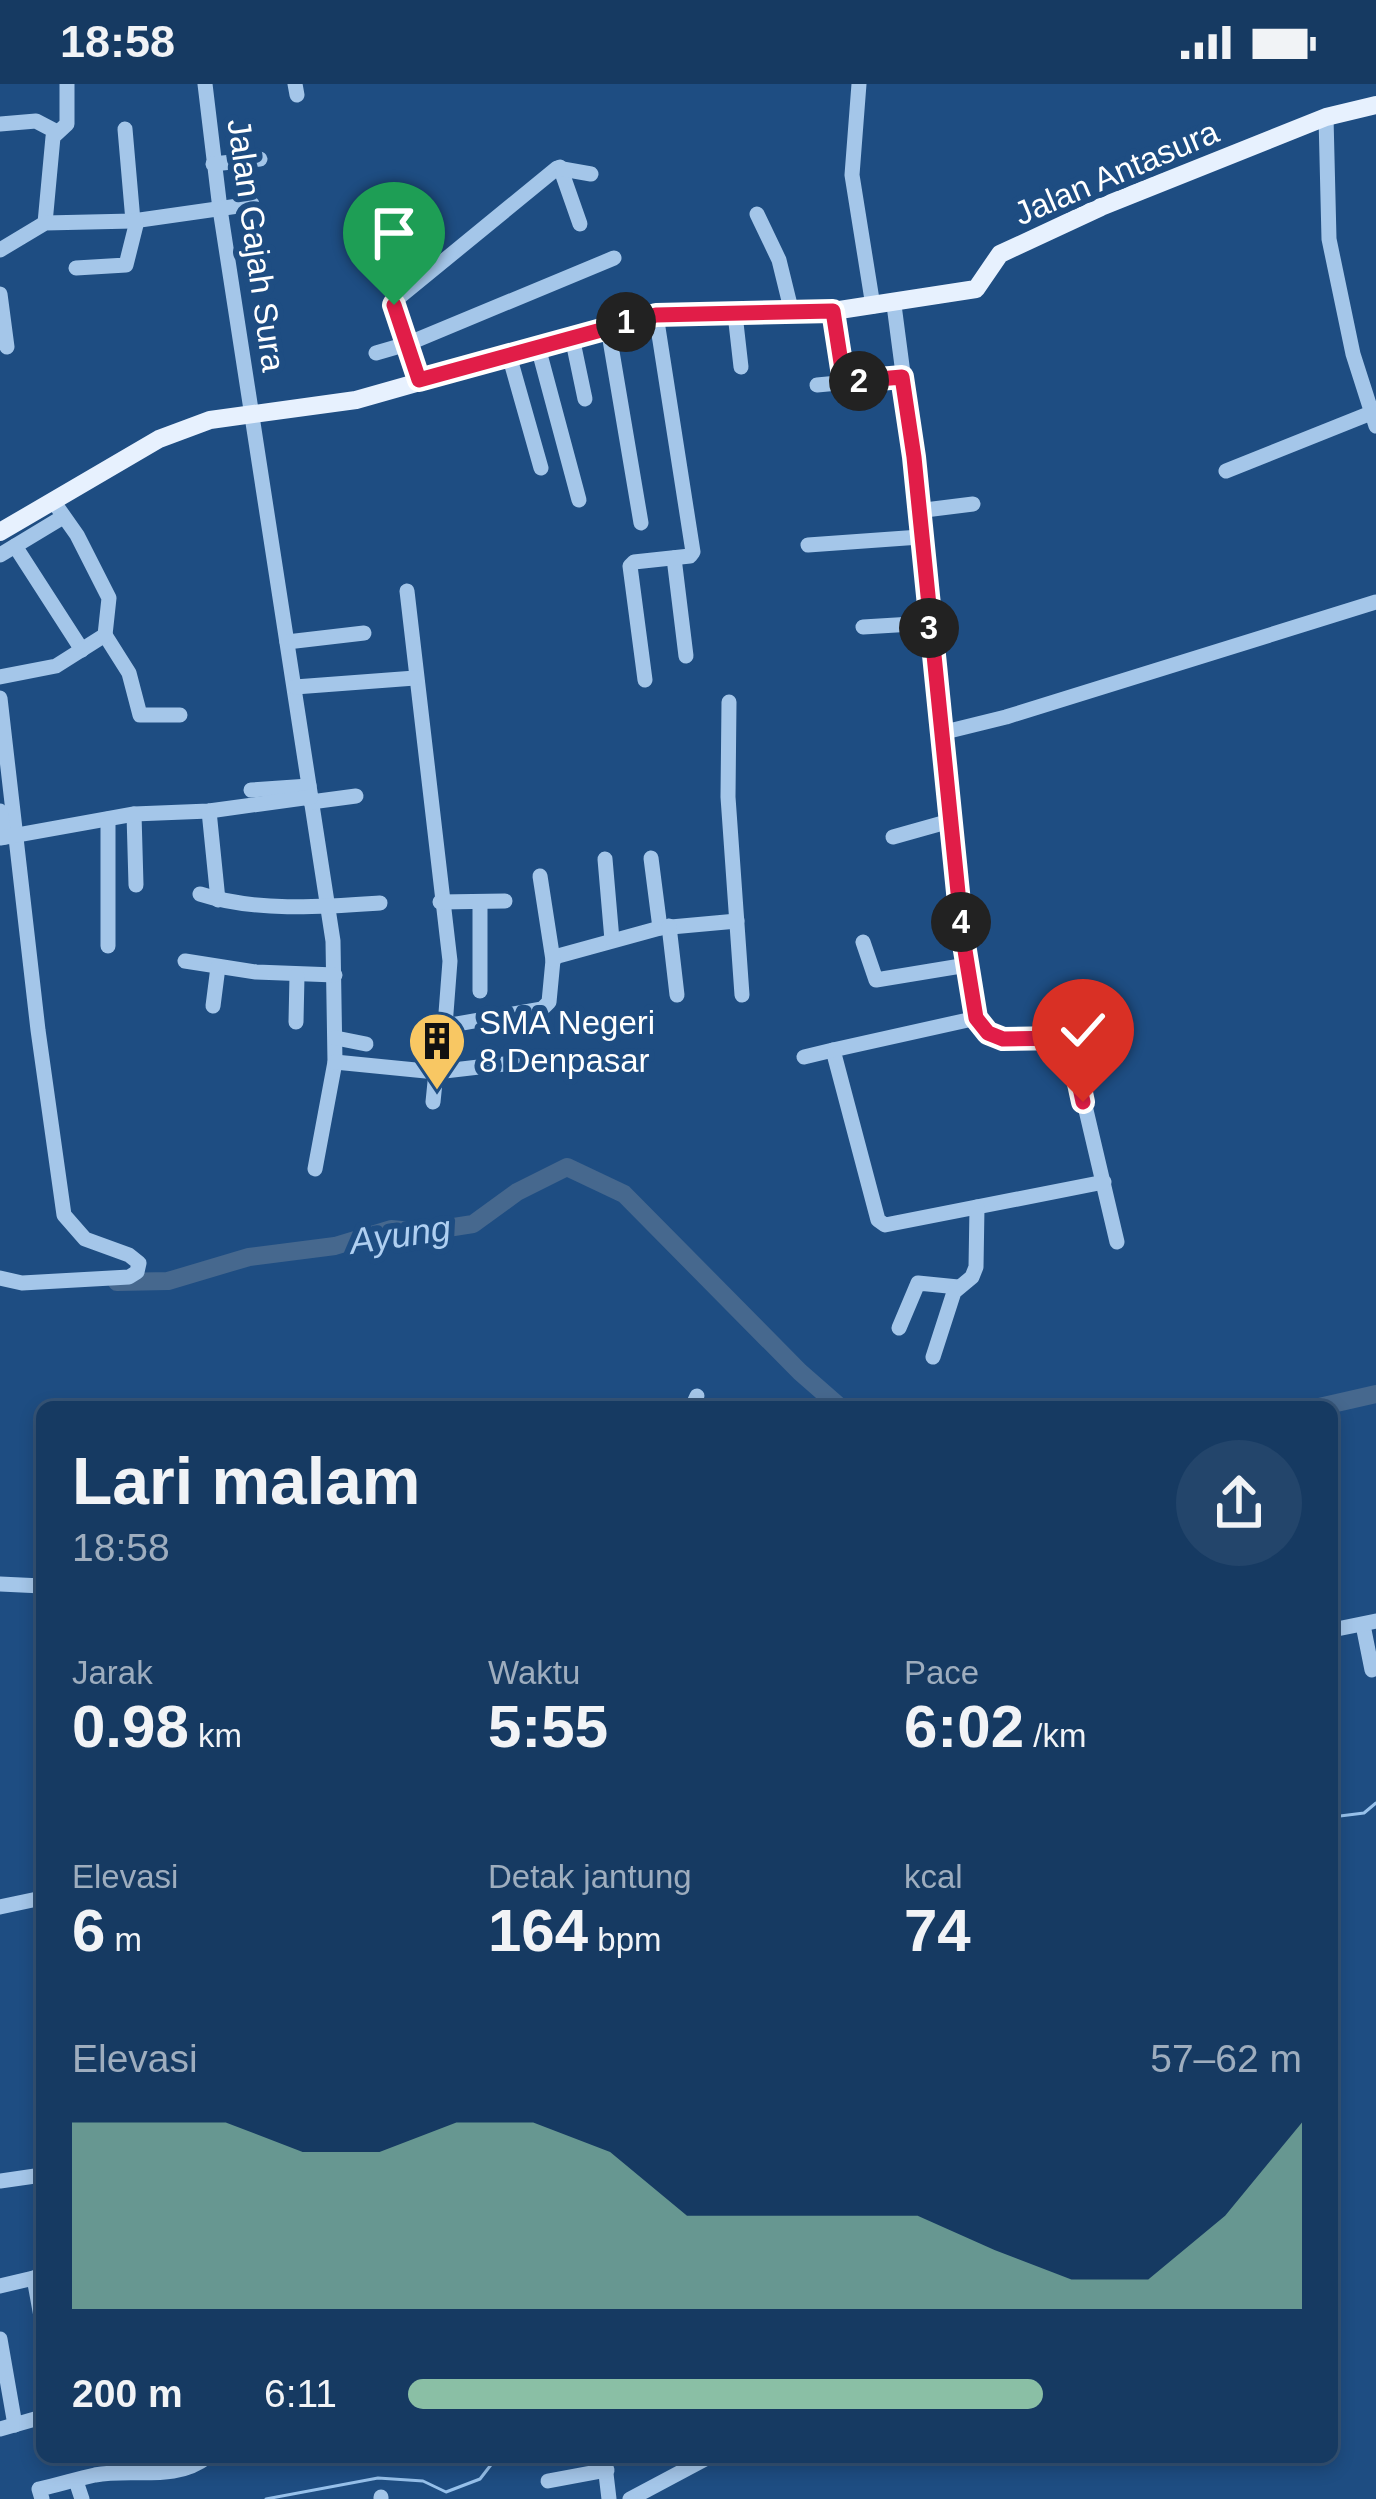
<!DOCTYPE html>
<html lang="id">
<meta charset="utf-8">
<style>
:root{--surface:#163a62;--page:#23456b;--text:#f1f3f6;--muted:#9eadbe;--line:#355477;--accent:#8abfa5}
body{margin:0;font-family:Arial,sans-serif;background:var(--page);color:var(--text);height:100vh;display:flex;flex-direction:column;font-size:45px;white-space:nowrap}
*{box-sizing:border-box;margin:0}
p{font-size:39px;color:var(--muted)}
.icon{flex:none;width:66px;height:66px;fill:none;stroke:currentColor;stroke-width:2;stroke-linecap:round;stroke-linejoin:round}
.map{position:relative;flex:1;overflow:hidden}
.panel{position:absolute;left:36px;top:1317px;width:1302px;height:1062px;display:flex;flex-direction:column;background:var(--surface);border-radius:18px;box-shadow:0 6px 18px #0003,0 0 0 3px var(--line)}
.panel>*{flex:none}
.pin{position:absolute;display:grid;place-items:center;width:102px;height:102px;color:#fff;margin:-123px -51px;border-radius:50% 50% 50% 0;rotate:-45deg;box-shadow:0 0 12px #0007}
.pin .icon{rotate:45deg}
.km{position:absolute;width:60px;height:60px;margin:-30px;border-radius:50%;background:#222;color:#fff;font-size:33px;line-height:60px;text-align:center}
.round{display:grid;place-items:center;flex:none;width:126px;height:126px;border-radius:63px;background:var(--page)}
.head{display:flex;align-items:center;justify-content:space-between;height:204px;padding:0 36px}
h1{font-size:66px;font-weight:700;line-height:90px}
.stats{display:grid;grid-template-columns:repeat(3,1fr);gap:18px;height:204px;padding:12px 36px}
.stats div{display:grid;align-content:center}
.stats b{font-size:60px;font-weight:700}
.stats small{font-size:33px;font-weight:400}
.stats p{font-size:33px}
.chart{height:336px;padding:24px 36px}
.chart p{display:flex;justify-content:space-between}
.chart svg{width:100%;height:216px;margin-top:12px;fill:var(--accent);opacity:.7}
ul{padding:0 36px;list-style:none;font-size:39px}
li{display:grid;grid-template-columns:192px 144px 1fr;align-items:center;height:90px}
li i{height:30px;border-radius:15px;background:var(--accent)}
.status{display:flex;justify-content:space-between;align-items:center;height:84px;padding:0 60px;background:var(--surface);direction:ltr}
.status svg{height:33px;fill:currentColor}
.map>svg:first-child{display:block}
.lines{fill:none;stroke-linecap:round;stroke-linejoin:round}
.stream{stroke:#97c1eb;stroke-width:3}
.river{stroke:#46688e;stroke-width:18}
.minor{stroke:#a4c6e9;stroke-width:15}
.major{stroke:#e7f1fe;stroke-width:18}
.route-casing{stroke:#fff;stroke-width:24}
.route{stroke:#e11d48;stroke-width:15}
.labels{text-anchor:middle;stroke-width:12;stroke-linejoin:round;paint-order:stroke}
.street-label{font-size:33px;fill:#fff;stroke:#1e4d82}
.poi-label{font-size:33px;fill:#fff;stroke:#1e4d82;text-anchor:start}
.water-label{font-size:36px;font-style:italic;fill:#afcff1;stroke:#1e4d82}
</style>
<div class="status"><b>18:58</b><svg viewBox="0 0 49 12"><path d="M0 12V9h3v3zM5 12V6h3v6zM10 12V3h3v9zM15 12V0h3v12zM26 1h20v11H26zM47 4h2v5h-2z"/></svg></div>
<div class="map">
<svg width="1376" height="2415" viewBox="0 0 1376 2415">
<rect width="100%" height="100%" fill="#1e4d82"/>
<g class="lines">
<g class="stream">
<path d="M1332,1733L1364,1729L1376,1719"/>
<path d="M266,2415L378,2394L423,2397L446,2408L480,2395L497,2373"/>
</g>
<g class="river">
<path d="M117,1198L168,1197L249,1173L335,1162L391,1145L422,1148L473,1140L517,1108L567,1083L624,1110L800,1288L840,1323"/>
<path d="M1319,1323L1376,1310"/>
</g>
<g class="minor">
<path d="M205,0L220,125L333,857L335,978L315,1085"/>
<path d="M295,0L297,11"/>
<path d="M859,0L852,91L873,222"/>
<path d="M1326,33L1329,155L1353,270L1376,342"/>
<path d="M0,40L36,37L57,48"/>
<path d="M125,45L133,137"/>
<path d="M213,80L260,75"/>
<path d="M560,83L580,140"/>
<path d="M757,130L779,176L792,229"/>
<path d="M45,139L53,53L67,40V0"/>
<path d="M0,166L45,139L133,137L252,120"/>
<path d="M76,184L126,181L137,137"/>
<path d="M0,210L7,263"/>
<path d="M894,221L914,373L921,475L962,848L977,934L988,949L1003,955L1060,951L1070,958L1117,1158"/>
<path d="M833,227L845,298"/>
<path d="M735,230L741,283"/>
<path d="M608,244L641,439"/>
<path d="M572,253L585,315"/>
<path d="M538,263L579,416"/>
<path d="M376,269L407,260L614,174"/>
<path d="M509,271L541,384"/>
<path d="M419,296L394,226L397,215L557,84L591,90"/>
<path d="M817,301L902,293"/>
<path d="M1226,387L1371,329"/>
<path d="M917,427L973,420"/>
<path d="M808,461L920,453"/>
<path d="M15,462L82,566"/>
<path d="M0,471L63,433"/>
<path d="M674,474L686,572"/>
<path d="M407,507L450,877L445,942L542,925L549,918L553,876L558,872L660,844L737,837"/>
<path d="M863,543L929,539"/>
<path d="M105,551L129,589L140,631H180"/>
<path d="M287,558L364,549"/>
<path d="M0,593L56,582L105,551L109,514L77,451L53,417"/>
<path d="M645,596L630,482L634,478L690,472L693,468L656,231"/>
<path d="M295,603L415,594"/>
<path d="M0,614L38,946L64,1131L85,1155L129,1171L139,1179L137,1188L129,1193L22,1199L0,1194"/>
<path d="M729,618L728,713L742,911"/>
<path d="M941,649L1006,633L1376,518"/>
<path d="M251,706L309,702"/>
<path d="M311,718L356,712"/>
<path d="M0,727L5,753"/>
<path d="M209,727L218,816"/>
<path d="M134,730L136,801"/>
<path d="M893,753L950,737"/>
<path d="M0,754L134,730L209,727L311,713"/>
<path d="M651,774L660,844"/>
<path d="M605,775L612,856"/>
<path d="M540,792L553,876"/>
<path d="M200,810C256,828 322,823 380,819"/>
<path d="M440,818L505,817"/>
<path d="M480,819V907"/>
<path d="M669,842L677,911"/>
<path d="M863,858L876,896L967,881"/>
<path d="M108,862V735"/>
<path d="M185,877L256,888L335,891"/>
<path d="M213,922L218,883"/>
<path d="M977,934L833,966L878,1136L885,1141L1104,1098"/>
<path d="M296,938L297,892"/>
<path d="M336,954L366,960"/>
<path d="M804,973L833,966"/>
<path d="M335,978L436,988L445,942"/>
<path d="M433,1018L436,988L530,977"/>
<path d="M899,1244L918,1199L958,1203"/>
<path d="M933,1273L954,1208L972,1193L976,1183L977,1123"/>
<path d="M692,1323L697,1312"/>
<path d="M0,1500L42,1502"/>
<path d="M1363,1541L1372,1586"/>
<path d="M1332,1546L1376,1537"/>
<path d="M0,1823L42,1814"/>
<path d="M0,2097L42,2091"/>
<path d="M34,2194L42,2238"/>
<path d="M0,2202L42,2192"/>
<path d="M0,2255L15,2341"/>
<path d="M0,2345L42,2333"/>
<path d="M604,2373L609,2415"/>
<path d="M76,2397L82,2415"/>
<path d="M548,2397L607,2386"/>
<path d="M381,2413V2415"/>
<path d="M42,2415L39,2405C58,2401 76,2395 95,2391C133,2384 175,2398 207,2373"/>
<path d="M630,2415L709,2373"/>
</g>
<path class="major" d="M0,448L159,355L210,336L356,316L656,231L833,227L976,205L1000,170L1101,123L1326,33L1376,21"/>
</g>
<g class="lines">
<defs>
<path id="route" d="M394,221L419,296L656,231L833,227L844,298L902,293L914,373L962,848L976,934L988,949L1003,955L1064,954L1070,958L1083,1018"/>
</defs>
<use href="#route" class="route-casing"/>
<use href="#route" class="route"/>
</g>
<defs>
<symbol id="building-pin" viewBox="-11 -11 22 30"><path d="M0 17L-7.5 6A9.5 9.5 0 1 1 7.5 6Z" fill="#f8c763" stroke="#1e4d82"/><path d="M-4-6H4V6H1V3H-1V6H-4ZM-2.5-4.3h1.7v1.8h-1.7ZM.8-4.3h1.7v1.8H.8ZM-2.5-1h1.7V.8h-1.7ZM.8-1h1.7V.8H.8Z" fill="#111"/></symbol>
</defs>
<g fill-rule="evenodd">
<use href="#building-pin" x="404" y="924" width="66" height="90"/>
</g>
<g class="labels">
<g class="street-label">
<text transform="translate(1116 88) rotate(-23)" y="12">Jalan Antasura</text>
<text transform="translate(257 161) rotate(82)" y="12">Jalan Gajah Sura</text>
</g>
<g class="poi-label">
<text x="479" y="950">SMA Negeri<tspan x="479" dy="38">8 Denpasar</tspan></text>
</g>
<g class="water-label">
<text transform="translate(400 1150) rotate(-8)" y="13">Ayung</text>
</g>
</g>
</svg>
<div class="pin" style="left:394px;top:221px;background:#1e9e55"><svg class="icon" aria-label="arrive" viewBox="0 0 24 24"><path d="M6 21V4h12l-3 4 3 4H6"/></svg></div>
<div class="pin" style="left:1083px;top:1018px;background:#d93025"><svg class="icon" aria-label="check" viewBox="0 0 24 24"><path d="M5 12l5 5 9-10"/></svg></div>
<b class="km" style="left:626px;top:238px">1</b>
<b class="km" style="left:859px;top:297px">2</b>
<b class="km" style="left:929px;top:544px">3</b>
<b class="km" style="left:961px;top:838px">4</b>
<section class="panel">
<div class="head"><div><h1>Lari malam</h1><p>18:58</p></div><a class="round"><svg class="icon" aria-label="share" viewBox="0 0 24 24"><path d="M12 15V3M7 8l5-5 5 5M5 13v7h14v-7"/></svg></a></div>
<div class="stats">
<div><p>Jarak</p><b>0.98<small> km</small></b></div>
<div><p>Waktu</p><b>5:55</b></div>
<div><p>Pace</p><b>6:02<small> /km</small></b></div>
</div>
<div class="stats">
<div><p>Elevasi</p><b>6<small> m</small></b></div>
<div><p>Detak jantung</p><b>164<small> bpm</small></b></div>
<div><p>kcal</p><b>74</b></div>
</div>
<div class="chart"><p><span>Elevasi</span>57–62 m</p>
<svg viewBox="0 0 160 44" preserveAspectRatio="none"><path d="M0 44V6L10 6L20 6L30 12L40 12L50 6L60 6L70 12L80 25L90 25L100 25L110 25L120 32L130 38L140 38L150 25L160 6V44z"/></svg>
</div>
<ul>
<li><b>200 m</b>6:11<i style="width:71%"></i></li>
</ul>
</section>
</div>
